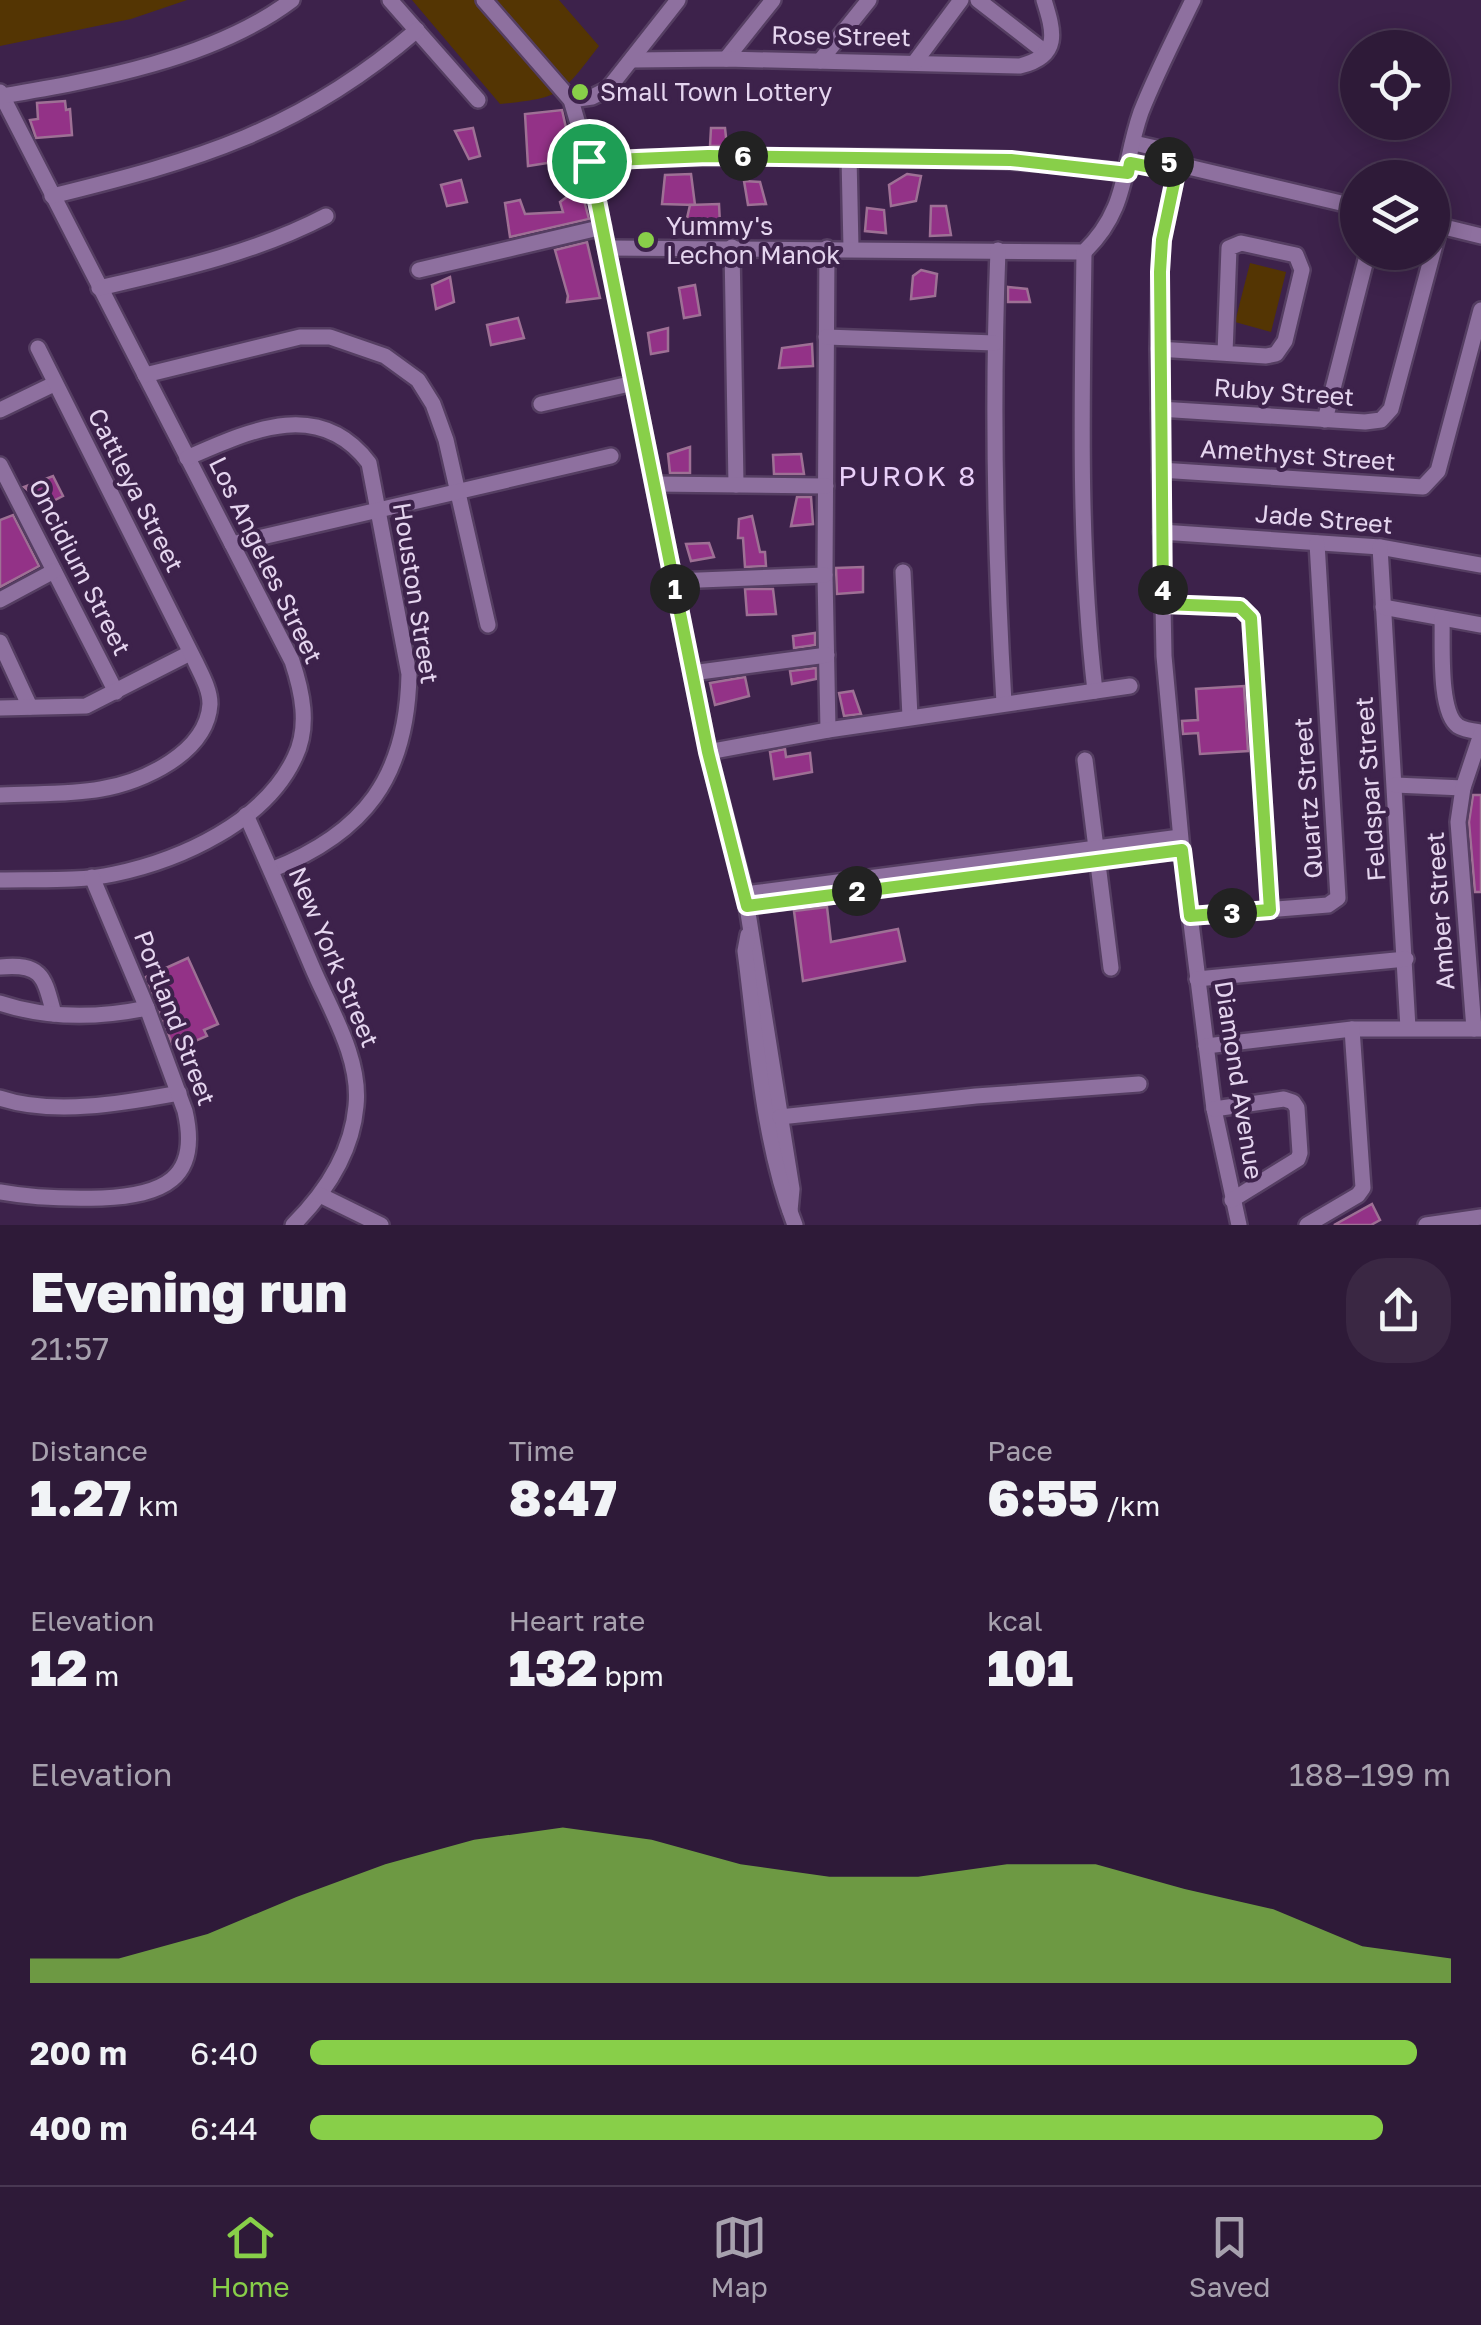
<!DOCTYPE html>
<meta charset="utf-8">
<style>
:root{--surface:#2e1a38;--page:#3a2743;--text:#f1f3f6;--muted:#a7a1ae;--line:#493853;--accent:#88cf49}
body{margin:0;font-family:"Golos Text",sans-serif;background:var(--page);color:var(--text);height:100vh;display:flex;flex-direction:column;font-size:38px;white-space:nowrap}
*{box-sizing:border-box;margin:0}
p{font-size:32px;color:var(--muted)}
.icon{flex:none;width:55px;height:55px;fill:none;stroke:currentColor;stroke-width:2;stroke-linecap:round;stroke-linejoin:round}
.map{position:relative;height:1225px;overflow:hidden}
.drawer{display:flex;flex-direction:column;background:var(--surface);flex:1}
.drawer>*{flex:none}
.fabs{position:absolute;left:1340px;top:30px;display:grid;gap:20px}
.fabs a{display:grid;place-items:center;width:110px;height:110px;border-radius:50%;background:var(--surface);box-shadow:0 5px 25px #0003,0 0 0 2px var(--line);font-size:50px}
.pin{position:absolute;display:grid;place-items:center;width:85px;height:85px;color:#fff;margin:-42px;border:5px solid #fff;border-radius:50%;box-shadow:0 2px 10px #0007}
.km{position:absolute;width:50px;height:50px;margin:-25px;border-radius:50%;background:#222;color:#fff;font-size:28px;line-height:50px;text-align:center}
.round{display:grid;place-items:center;flex:none;width:105px;height:105px;border-radius:40px;background:var(--page)}
.headline{display:flex;align-items:center;justify-content:space-between;height:170px;padding:0 30px}
h1{font-size:55px;font-weight:800;line-height:75px}
.figures{display:grid;grid-template-columns:repeat(3,1fr);gap:15px;height:170px;padding:10px 30px}
.figures div{display:grid;align-content:center}
.figures b{font-size:50px;font-weight:800}
.figures small{font-size:28px;font-weight:400}
.figures p{font-size:28px}
.chart{height:280px;padding:20px 30px}
.chart p{display:flex;justify-content:space-between}
.chart svg{width:100%;height:180px;margin-top:10px;fill:var(--accent);opacity:.7}
ul{padding:0 30px;list-style:none;font-size:32px}
li{display:grid;grid-template-columns:160px 120px 1fr;align-items:center;height:75px}
li i{height:25px;border-radius:12px;background:var(--accent)}
.tab-bar{display:flex;justify-content:space-around;align-items:center;height:140px;border-top:2px solid var(--line);background:var(--surface);font-size:28px;color:var(--muted)}
.tab-bar a{display:grid;justify-items:center;gap:5px}
.tab-bar .current{color:var(--accent)}
.map>svg:first-child{display:block}
.green{fill:#543503}
.building{fill:#933287;stroke:#9e7095;stroke-width:2.5}
.lines{fill:none;stroke-linecap:round;stroke-linejoin:round}
.street-casing{stroke:#553e62;stroke-width:20}
.street{stroke:#8e709f;stroke-width:15}
.route-casing{stroke:#fff;stroke-width:20}
.route{stroke:#88cf49;stroke-width:12}
.poi-dot{fill:#88cf49;stroke:#3d224b;stroke-width:4}
.labels{text-anchor:middle;stroke-width:8;stroke-linejoin:round;paint-order:stroke}
.street-label{font-size:25px;fill:#e5d5ef;stroke:#3d224b}
.poi-label{font-size:25px;fill:#e5d5ef;stroke:#3d224b;text-anchor:start}
.neighbourhood-label{font-size:28px;letter-spacing:2.5px;fill:#ead0fa;stroke:#3d224b}
</style>
<div class="map">
<svg width="1481" height="1225" viewBox="0 0 1481 1225">
<rect width="100%" height="100%" fill="#3d224b"/>
<g class="green">
<path d="M0,0H187L131,19L0,46Z"/>
<path d="M412,0H559L599,46C561,95 562,98 500,104Z"/>
<path d="M1250,263L1286,272L1271,332L1235,322Z"/>
</g>
<g class="building">
<path d="M65,101L66,110L70,109L72,135L36,138L30,120L38,119L37,103Z"/>
<path d="M562,110L573,159L528,166L525,114Z"/>
<path d="M473,128L480,156L469,159L455,131Z"/>
<path d="M711,128H725L727,146H710Z"/>
<path d="M691,174L695,205L662,204L665,175Z"/>
<path d="M907,174L921,176L916,201L891,206L889,185Z"/>
<path d="M461,180L467,202L447,206L441,185Z"/>
<path d="M744,181L760,182L766,204L748,205Z"/>
<path d="M572,193H582L589,219L510,237L505,203L520,200L525,214L563,212L560,202Z"/>
<path d="M719,204L720,224L685,227L690,205Z"/>
<path d="M931,206H946L951,235L930,236Z"/>
<path d="M867,208L884,210L886,233L865,231Z"/>
<path d="M587,242L600,298L567,302L568,296L555,250Z"/>
<path d="M921,270L937,274L935,296L911,299L913,276Z"/>
<path d="M450,277L454,302L436,309L432,285Z"/>
<path d="M695,285L700,315L684,318L679,288Z"/>
<path d="M1008,287L1027,289L1030,302H1008Z"/>
<path d="M518,318L524,338L491,345L487,325Z"/>
<path d="M668,328V351L651,354L648,333Z"/>
<path d="M812,344L813,366L779,368L782,348Z"/>
<path d="M690,447V473H670L668,454Z"/>
<path d="M801,454L804,474H774L773,455Z"/>
<path d="M53,476L63,496L45,505L24,487Z"/>
<path d="M797,497H811L813,524L791,526Z"/>
<path d="M13,515L39,566L0,587V520Z"/>
<path d="M752,516L760,552H765L766,566L745,567L743,538H738L739,519Z"/>
<path d="M709,543L714,557L691,561L686,544Z"/>
<path d="M863,567V592L837,594L836,568Z"/>
<path d="M745,589H773L776,614L747,615Z"/>
<path d="M815,633V645L794,648L793,636Z"/>
<path d="M816,668V679L792,684L790,671Z"/>
<path d="M745,677L749,696L715,705L710,683Z"/>
<path d="M1244,686L1248,751L1200,754L1198,733L1183,734L1182,721L1198,720L1196,689Z"/>
<path d="M853,691L861,714L844,716L839,693Z"/>
<path d="M785,749L786,757L810,753L812,772L774,779L770,752Z"/>
<path d="M1473,795H1481V892H1475L1469,822Z"/>
<path d="M827,907L831,942L898,929L905,961L803,981L794,911Z"/>
<path d="M188,958L218,1024L204,1030L207,1036L184,1046L181,1040L172,1044L146,977Z"/>
<path d="M1372,1204L1380,1220L1371,1225H1334Z"/>
</g>
<g class="lines">
<defs>
<g id="street">
<path d="M390,0L478,100"/>
<path d="M484,0L571,100L589,161L708,752L745,894L792,1189L790,1211"/>
<path d="M978,0L1045,52"/>
<path d="M726,59L773,0"/>
<path d="M632,60L726,59L1020,66C1061,56 1054,32 1044,0"/>
<path d="M820,61L869,0"/>
<path d="M915,62L961,0"/>
<path d="M0,92L292,661C302,691 310,726 295,757C265,822 181,860 114,874C78,882 37,879 0,880"/>
<path d="M2,96C96,80 214,59 292,0"/>
<path d="M571,100L592,97L608,89L678,0"/>
<path d="M1134,143L1156,148L1167,162"/>
<path d="M849,157L851,248"/>
<path d="M589,161C674,156 758,157 843,157C939,158 1033,159 1128,173"/>
<path d="M1130,163L1151,167L1167,162L1358,207"/>
<path d="M1178,164L1162,240L1160,272L1158,349L1164,656L1182,850L1214,1109L1239,1225"/>
<path d="M52,196C198,160 300,131 417,30"/>
<path d="M1432,224L1481,236"/>
<path d="M732,247L736,485"/>
<path d="M607,248L1084,252C1129,209 1122,166 1141,112C1156,74 1175,37 1193,0"/>
<path d="M827,248L825,575L828,730"/>
<path d="M998,250C992,401 995,552 1004,703"/>
<path d="M1084,252C1082,399 1078,544 1095,691"/>
<path d="M419,270L603,227"/>
<path d="M99,288C177,270 255,253 326,216"/>
<path d="M826,337L995,343"/>
<path d="M1158,349L1266,356L1276,354L1285,341L1302,270L1296,255L1241,243L1229,248L1225,353"/>
<path d="M145,375L300,337H330L385,356L418,380L433,404L446,440L488,625"/>
<path d="M541,404L634,383"/>
<path d="M1159,409L1365,422L1381,420L1391,409L1440,226"/>
<path d="M0,410L54,384"/>
<path d="M1325,420L1368,252"/>
<path d="M187,458C249,431 319,397 369,463L409,674C407,777 365,833 271,870"/>
<path d="M0,465L116,692"/>
<path d="M1160,470L1423,487L1438,471L1481,310"/>
<path d="M654,484L826,486"/>
<path d="M1161,532L1380,547L1481,565"/>
<path d="M232,544L611,456"/>
<path d="M1380,547L1408,1028"/>
<path d="M903,572L910,717"/>
<path d="M674,581L825,575"/>
<path d="M0,600L54,571"/>
<path d="M1163,604L1240,607L1251,618L1270,910"/>
<path d="M1383,607L1481,625"/>
<path d="M1442,618C1443,642 1438,712 1458,726C1464,730 1474,731 1481,732"/>
<path d="M0,642L30,707"/>
<path d="M692,673L827,655"/>
<path d="M0,708L86,706L190,653"/>
<path d="M708,752L828,730L1130,686"/>
<path d="M1085,760L1111,968"/>
<path d="M1395,785L1463,788"/>
<path d="M0,795C33,793 68,795 101,789C143,782 207,753 210,704C210,689 201,674 195,661L38,348"/>
<path d="M246,815C269,866 291,917 313,969C331,1011 361,1059 356,1106C352,1152 325,1193 293,1225"/>
<path d="M745,894L1180,837"/>
<path d="M747,906L1182,850"/>
<path d="M1190,916L1328,905L1338,898L1317,543"/>
<path d="M748,935L745,951C757,1042 762,1140 795,1225"/>
<path d="M0,967C43,963 44,977 54,1014"/>
<path d="M1197,979L1406,959"/>
<path d="M0,1003C48,1019 99,1018 147,1008"/>
<path d="M1474,1029L1458,822L1463,788L1481,734"/>
<path d="M1206,1046L1352,1029H1481"/>
<path d="M0,1098C54,1116 124,1103 179,1093"/>
<path d="M1214,1109L1284,1099L1293,1102L1297,1108L1300,1153L1298,1159L1232,1200"/>
<path d="M780,1117L976,1096L1139,1084"/>
<path d="M0,1192C33,1198 68,1199 102,1198C162,1195 201,1180 185,1111L147,1008L92,877"/>
<path d="M320,1195L381,1225"/>
<path d="M1307,1225L1358,1195L1363,1188L1352,1029"/>
<path d="M1426,1225L1481,1217"/>
</g>
</defs>
<use href="#street" class="street-casing"/>
<use href="#street" class="street"/>
</g>
<g class="lines">
<defs>
<path id="route" d="M708,156L1011,160L1128,173L1130,163L1151,167L1167,162L1178,164L1162,240L1160,272L1163,604L1240,607L1251,618L1270,910L1190,916L1182,850L747,906L708,752L589,161Z"/>
</defs>
<use href="#route" class="route-casing"/>
<use href="#route" class="route"/>
</g>
<g class="poi-dot">
<circle cx="580" cy="92" r="10"/>
<circle cx="646" cy="240" r="10"/>
</g>
<g class="labels">
<g class="street-label">
<text transform="translate(841 36) rotate(1)" y="9">Rose Street</text>
<text transform="translate(1284 392) rotate(4)" y="9">Ruby Street</text>
<text transform="translate(1298 455) rotate(4)" y="9">Amethyst Street</text>
<text transform="translate(136 490) rotate(63)" y="9">Cattleya Street</text>
<text transform="translate(1324 519) rotate(5)" y="9">Jade Street</text>
<text transform="translate(266 560) rotate(64)" y="9">Los Angeles Street</text>
<text transform="translate(80 567) rotate(63)" y="9">Oncidium Street</text>
<text transform="translate(416 593) rotate(81)" y="9">Houston Street</text>
<text transform="translate(1370 789) rotate(-94)" y="9">Feldspar Street</text>
<text transform="translate(1308 798) rotate(-94)" y="9">Quartz Street</text>
<text transform="translate(1440 911) rotate(-94)" y="9">Amber Street</text>
<text transform="translate(334 957) rotate(67)" y="9">New York Street</text>
<text transform="translate(175 1018) rotate(69)" y="9">Portland Street</text>
<text transform="translate(1239 1080) rotate(81)" y="9">Diamond Avenue</text>
</g>
<g class="poi-label">
<text x="600" y="101">Small Town Lottery</text>
<text x="666" y="235">Yummy's<tspan x="666" dy="29">Lechon Manok</tspan></text>
</g>
<g class="neighbourhood-label">
<text x="908" y="486">PUROK 8</text>
</g>
</g>
</svg>
<div class="fabs">
<a><svg class="icon" aria-label="locate" viewBox="0 0 24 24"><circle cx="12" cy="12" r="6"/><path d="M12 2v4M12 18v4M2 12h4M18 12h4"/></svg></a>
<a><svg class="icon" aria-label="layers" viewBox="0 0 24 24"><path d="M12 4l9 5-9 5-9-5zM3 14l9 5 9-5"/></svg></a>
</div>
<div class="pin" style="left:589px;top:161px;background:#1e9e55"><svg class="icon" aria-label="arrive" viewBox="0 0 24 24"><path d="M6 21V4h12l-3 4 3 4H6"/></svg></div>
<b class="km" style="left:675px;top:589px">1</b>
<b class="km" style="left:857px;top:891px">2</b>
<b class="km" style="left:1232px;top:913px">3</b>
<b class="km" style="left:1163px;top:590px">4</b>
<b class="km" style="left:1169px;top:162px">5</b>
<b class="km" style="left:743px;top:156px">6</b>
</div>
<section class="drawer">
<div class="headline"><div><h1>Evening run</h1><p>21:57</p></div><a class="round"><svg class="icon" aria-label="share" viewBox="0 0 24 24"><path d="M12 15V3M7 8l5-5 5 5M5 13v7h14v-7"/></svg></a></div>
<div class="figures">
<div><p>Distance</p><b>1.27<small> km</small></b></div>
<div><p>Time</p><b>8:47</b></div>
<div><p>Pace</p><b>6:55<small> /km</small></b></div>
</div>
<div class="figures">
<div><p>Elevation</p><b>12<small> m</small></b></div>
<div><p>Heart rate</p><b>132<small> bpm</small></b></div>
<div><p>kcal</p><b>101</b></div>
</div>
<div class="chart"><p><span>Elevation</span>188–199 m</p>
<svg viewBox="0 0 160 44" preserveAspectRatio="none"><path d="M0 44V38L10 38L20 32L30 23L40 15L50 9L60 6L70 9L80 15L90 18L100 18L110 15L120 15L130 21L140 26L150 35L160 38V44z"/></svg>
</div>
<ul>
<li><b>200 m</b>6:40<i style="width:97%"></i></li>
<li><b>400 m</b>6:44<i style="width:94%"></i></li>
</ul>
</section>
<nav class="tab-bar">
<a class="current"><svg class="icon" aria-label="home" viewBox="0 0 24 24"><path d="M3 11l9-7 9 7M6 9v11h12V9"/></svg>Home</a>
<a><svg class="icon" aria-label="map" viewBox="0 0 24 24"><path d="M3 6l6-2 6 2 6-2v14l-6 2-6-2-6 2zM9 4v14M15 6v14"/></svg>Map</a>
<a><svg class="icon" aria-label="saved" viewBox="0 0 24 24"><path d="M7 4h10v16l-5-4-5 4z"/></svg>Saved</a>
</nav>
